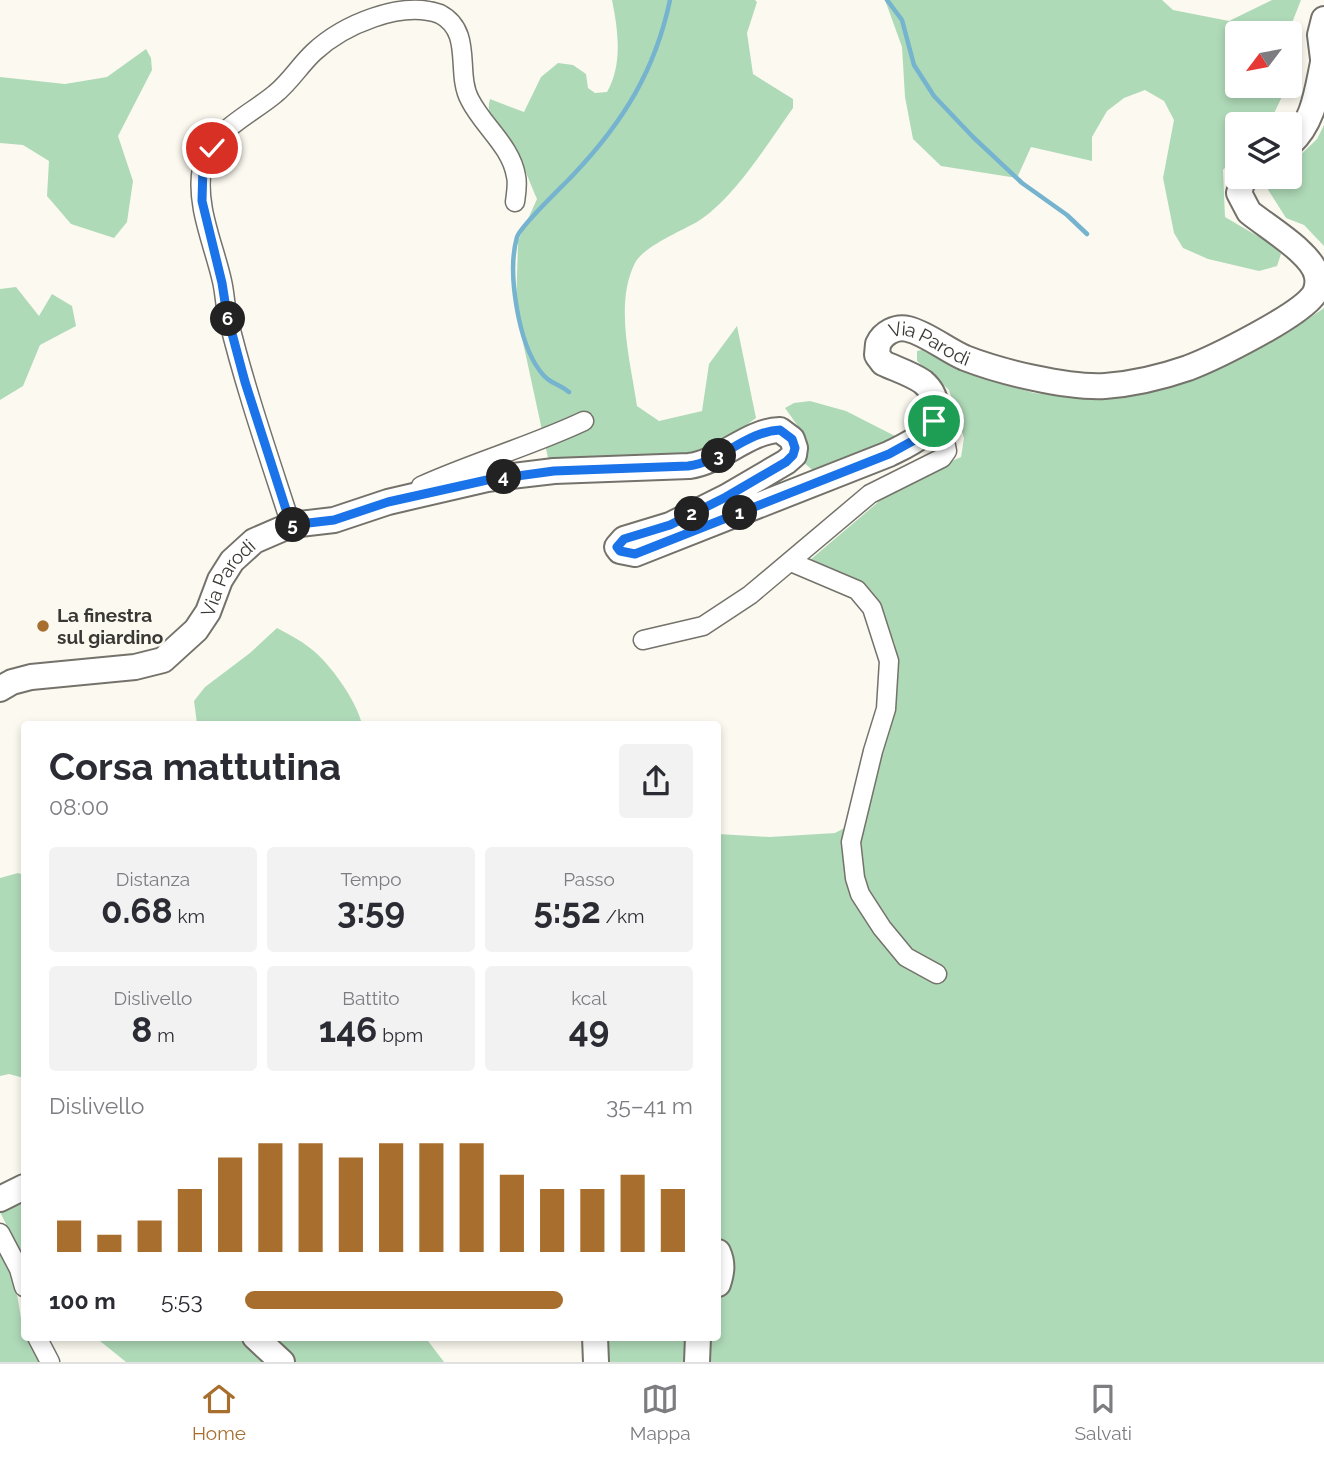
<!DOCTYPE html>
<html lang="it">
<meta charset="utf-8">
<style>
:root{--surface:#fff;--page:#f2f2f3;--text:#2b2b33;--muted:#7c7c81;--line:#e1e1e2;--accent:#a86e2d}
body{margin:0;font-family:Raleway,sans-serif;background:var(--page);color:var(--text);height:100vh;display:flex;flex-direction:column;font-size:26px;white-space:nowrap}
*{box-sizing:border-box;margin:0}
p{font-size:23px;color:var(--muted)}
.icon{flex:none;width:38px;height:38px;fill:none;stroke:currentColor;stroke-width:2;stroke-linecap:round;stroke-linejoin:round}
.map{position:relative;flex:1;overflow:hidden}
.panel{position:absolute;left:21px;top:721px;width:700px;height:620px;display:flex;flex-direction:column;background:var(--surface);border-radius:7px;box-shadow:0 4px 10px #0003}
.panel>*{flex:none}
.needle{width:46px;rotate:238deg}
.buttons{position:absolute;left:1225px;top:21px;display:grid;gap:14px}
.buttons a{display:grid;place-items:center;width:77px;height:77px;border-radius:7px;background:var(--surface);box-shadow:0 4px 10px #0003;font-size:35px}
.pin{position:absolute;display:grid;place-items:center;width:60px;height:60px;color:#fff;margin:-30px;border:4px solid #fff;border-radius:50%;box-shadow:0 2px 7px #0007}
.km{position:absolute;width:35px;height:35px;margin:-18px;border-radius:50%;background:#222;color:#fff;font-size:19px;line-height:35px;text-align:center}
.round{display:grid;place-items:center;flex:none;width:74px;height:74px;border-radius:7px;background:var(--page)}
.headline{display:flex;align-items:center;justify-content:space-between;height:119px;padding:0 28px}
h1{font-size:38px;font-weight:700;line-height:52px}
.stats{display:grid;grid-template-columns:repeat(3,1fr);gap:10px;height:119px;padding:7px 28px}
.stats div{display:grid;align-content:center;border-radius:7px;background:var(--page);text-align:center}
.stats b{font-size:35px;font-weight:700}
.stats small{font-size:19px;font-weight:400}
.stats p{font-size:19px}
.chart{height:196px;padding:14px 28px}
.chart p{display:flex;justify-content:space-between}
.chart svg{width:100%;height:126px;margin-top:7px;stroke:var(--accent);stroke-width:6}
ul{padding:0 28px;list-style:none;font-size:23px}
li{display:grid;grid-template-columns:112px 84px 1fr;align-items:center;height:52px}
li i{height:18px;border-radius:9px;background:var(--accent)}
.dock{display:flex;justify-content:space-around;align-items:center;height:98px;border-top:2px solid var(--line);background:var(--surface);font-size:19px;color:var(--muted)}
.dock a{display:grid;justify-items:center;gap:4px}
.dock .current{color:var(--accent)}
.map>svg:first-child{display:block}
.green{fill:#afdab8}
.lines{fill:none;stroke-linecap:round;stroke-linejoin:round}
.stream{stroke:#75b3cf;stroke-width:4.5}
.street-casing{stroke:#74726a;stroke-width:21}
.secondary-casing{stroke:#74726a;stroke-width:28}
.street{stroke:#fff;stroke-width:18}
.secondary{stroke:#fff;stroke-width:24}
.route-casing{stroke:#fff;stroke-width:14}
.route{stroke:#1a73e8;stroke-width:9}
.poi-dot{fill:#a86e2d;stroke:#fcfaf0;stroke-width:2.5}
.labels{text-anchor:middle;stroke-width:5;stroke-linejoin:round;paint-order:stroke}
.street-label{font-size:19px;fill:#393834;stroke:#fcfaf0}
.poi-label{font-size:19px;font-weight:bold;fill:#393834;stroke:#fcfaf0;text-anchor:start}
</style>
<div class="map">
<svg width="1324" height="1362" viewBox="0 0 1324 1362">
<rect width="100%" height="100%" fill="#fcfaf0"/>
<g class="green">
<path d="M612,0H755L757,2L747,33L753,74L793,99V108C768,143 734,199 697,222C681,231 643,247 635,263C614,304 631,363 637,406L659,421L702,411L709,364L737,326L756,418L707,453L673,458H548L516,310L518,241L537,199C531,186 526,170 518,157C507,139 483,123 490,99L524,112L541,77L558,63L573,65L586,74L588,88L595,93L607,92C623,64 618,30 612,0Z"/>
<path d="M885,0H1162L1173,10L1229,21L1272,0H1301L1288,33H1237V86H1286V88L1269,124H1237V155L1223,170L1225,217L1273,245L1281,254L1277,266L1259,271L1208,259L1183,248L1174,233L1163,178L1174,120L1164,101L1145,90L1124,98L1107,111L1092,137V161L1031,147L1017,178L941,166L913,139L905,97L902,47Z"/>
<path d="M146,49L151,58L152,70L118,136L133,181L127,222L114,238L71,224L47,196L49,161L23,145L0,143V77L65,84L107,77Z"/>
<path d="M1324,125V246L1304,225L1286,218L1267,188L1277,177H1290V165L1317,139Z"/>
<path d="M16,287L39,316L52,294L72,306L76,326L40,345L23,386L0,400V289Z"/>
<path d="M1324,308V1362H706L707,1337H718V1302L727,1285L724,1245L718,1238V834L770,837L835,833L865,817L897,694L895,645L884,616L865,584L810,560L890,492L922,474L961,457L964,438L949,390L917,361V351L926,349L971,375L1034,393L1065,396H1131L1199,376L1289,332Z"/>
<path d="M810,401L846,411L895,436L861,457L816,473L803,462L807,439L785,408L794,403Z"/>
<path d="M277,628C288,634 300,640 310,648C330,663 356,700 362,724H197L194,701L205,687L250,653Z"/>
<path d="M18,873L24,875V1078L9,1074L0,1076V878Z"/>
<path d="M24,1201V1260L0,1212Z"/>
<path d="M0,1250L14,1276L24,1337H29L45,1362H0Z"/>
<path d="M95,1337H244L270,1362H126Z"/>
<path d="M268,1337H425L444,1362H294Z"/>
<path d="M603,1337H689L688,1362H606Z"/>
</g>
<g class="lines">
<g class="stream">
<path d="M887,0L902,20L914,65L934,96L973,137L1022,183L1067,215L1087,234"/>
<path d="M569,392C558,383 549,384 540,371C518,342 507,272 517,237C521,225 563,186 574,174C623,122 655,71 670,0"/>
</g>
<defs>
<g id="street">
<path d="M421,486C474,462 531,446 584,421"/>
<path d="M291,525C269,457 245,388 228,318C225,306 225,294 222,281C214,245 195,205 202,168C209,132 250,115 275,94C290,82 300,65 314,52C343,25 401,0 440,14C474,32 455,73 470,100C483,126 511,146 516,176C518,184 516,194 515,202"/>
<path d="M791,562L857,590L872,608L889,661L886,709L873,751L851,842L855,878L860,894L882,928L906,957L937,974"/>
<path d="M643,640L703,626L750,595L870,494L942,458L947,451C945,436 940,434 926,432"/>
<path d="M0,1233L19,1269L24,1287"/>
<path d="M37,1337L50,1362"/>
</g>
<g id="secondary">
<path d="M1323,59L1320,35L1324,19"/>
<path d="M1290,144C1315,121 1317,89 1324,58"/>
<path id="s1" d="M0,689L12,682L31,677L135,667L163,660L196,630L208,612L220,580L232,561L254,541L291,525L334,520L388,502L487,479L554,471L689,466C721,462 747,431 780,430L792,439L795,448L794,455L786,462L726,497L670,525L624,539L617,547L620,551L635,554L889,454C909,444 937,433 936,406C935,397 930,388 923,382C912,374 896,369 883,363L877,355L878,344C883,333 896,326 908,329C928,334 946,350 965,358C1001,372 1067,388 1105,386C1132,384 1162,377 1188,368C1214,358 1302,315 1315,293C1317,288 1318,282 1317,277C1314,254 1267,227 1249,212L1239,193L1244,177"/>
<path d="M0,1199L24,1187"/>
<path d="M718,1252C723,1263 722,1272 718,1284"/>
<path d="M255,1337L282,1362"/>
<path d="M595,1337L596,1362"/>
<path d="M697,1362L698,1337"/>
</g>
</defs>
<use href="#street" class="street-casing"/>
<use href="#secondary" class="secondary-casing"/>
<use href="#street" class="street"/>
<use href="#secondary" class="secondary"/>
</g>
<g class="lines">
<defs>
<path id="route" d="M212,148L203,165L202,201L222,283L227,315L245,382L291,525L334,520L388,502L487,480L554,471L688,466C721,462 747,431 780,430L792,439L795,448L793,455L786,462L726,497L670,525L624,539L617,547L620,551L635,554L889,454L918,438L934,421"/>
</defs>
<use href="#route" class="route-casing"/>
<use href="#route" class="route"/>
</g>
<circle class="poi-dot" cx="43" cy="626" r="7"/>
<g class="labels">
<g class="street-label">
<text dy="7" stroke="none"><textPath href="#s1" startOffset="1615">Via Parodi</textPath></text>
<text dy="7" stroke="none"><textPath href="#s1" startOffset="273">Via Parodi</textPath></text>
</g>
<g class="poi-label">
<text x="57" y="622">La finestra<tspan x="57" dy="22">sul giardino</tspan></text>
</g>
</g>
</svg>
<div class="buttons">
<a><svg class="needle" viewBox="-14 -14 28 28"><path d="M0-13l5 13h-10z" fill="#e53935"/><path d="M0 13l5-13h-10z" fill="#7c7c81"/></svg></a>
<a><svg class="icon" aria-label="layers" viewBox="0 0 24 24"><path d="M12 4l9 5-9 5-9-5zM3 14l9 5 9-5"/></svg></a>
</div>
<div class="pin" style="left:934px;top:421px;background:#1e9e55"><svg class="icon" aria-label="arrive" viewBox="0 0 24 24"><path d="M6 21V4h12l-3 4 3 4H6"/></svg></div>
<div class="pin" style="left:212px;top:148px;background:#d93025"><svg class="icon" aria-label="check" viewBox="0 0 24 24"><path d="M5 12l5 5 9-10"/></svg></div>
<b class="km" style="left:740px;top:513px">1</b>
<b class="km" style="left:692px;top:514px">2</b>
<b class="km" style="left:719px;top:456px">3</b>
<b class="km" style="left:504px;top:477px">4</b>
<b class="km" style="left:293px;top:525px">5</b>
<b class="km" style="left:228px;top:319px">6</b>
<section class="panel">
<div class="headline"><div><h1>Corsa mattutina</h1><p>08:00</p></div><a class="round"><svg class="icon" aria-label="share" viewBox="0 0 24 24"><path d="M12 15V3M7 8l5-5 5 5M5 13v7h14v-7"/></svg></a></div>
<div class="stats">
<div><p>Distanza</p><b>0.68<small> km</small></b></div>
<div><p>Tempo</p><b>3:59</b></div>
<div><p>Passo</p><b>5:52<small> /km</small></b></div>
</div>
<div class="stats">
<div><p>Dislivello</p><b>8<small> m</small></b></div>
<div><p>Battito</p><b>146<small> bpm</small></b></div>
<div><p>kcal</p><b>49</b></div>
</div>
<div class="chart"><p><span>Dislivello</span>35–41 m</p>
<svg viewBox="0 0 160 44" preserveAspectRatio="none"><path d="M5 44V33M15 44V38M25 44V33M35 44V22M45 44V11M55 44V6M65 44V6M75 44V11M85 44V6M95 44V6M105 44V6M115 44V17M125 44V22M135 44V22M145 44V17M155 44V22"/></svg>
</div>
<ul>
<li><b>100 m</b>5:53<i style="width:71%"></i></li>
</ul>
</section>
</div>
<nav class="dock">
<a class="current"><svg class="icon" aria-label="home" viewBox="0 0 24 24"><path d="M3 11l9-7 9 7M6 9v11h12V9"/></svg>Home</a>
<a><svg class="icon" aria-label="map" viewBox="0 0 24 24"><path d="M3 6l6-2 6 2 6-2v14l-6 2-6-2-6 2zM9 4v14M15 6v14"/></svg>Mappa</a>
<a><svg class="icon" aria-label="saved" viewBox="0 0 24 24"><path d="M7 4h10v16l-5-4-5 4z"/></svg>Salvati</a>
</nav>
